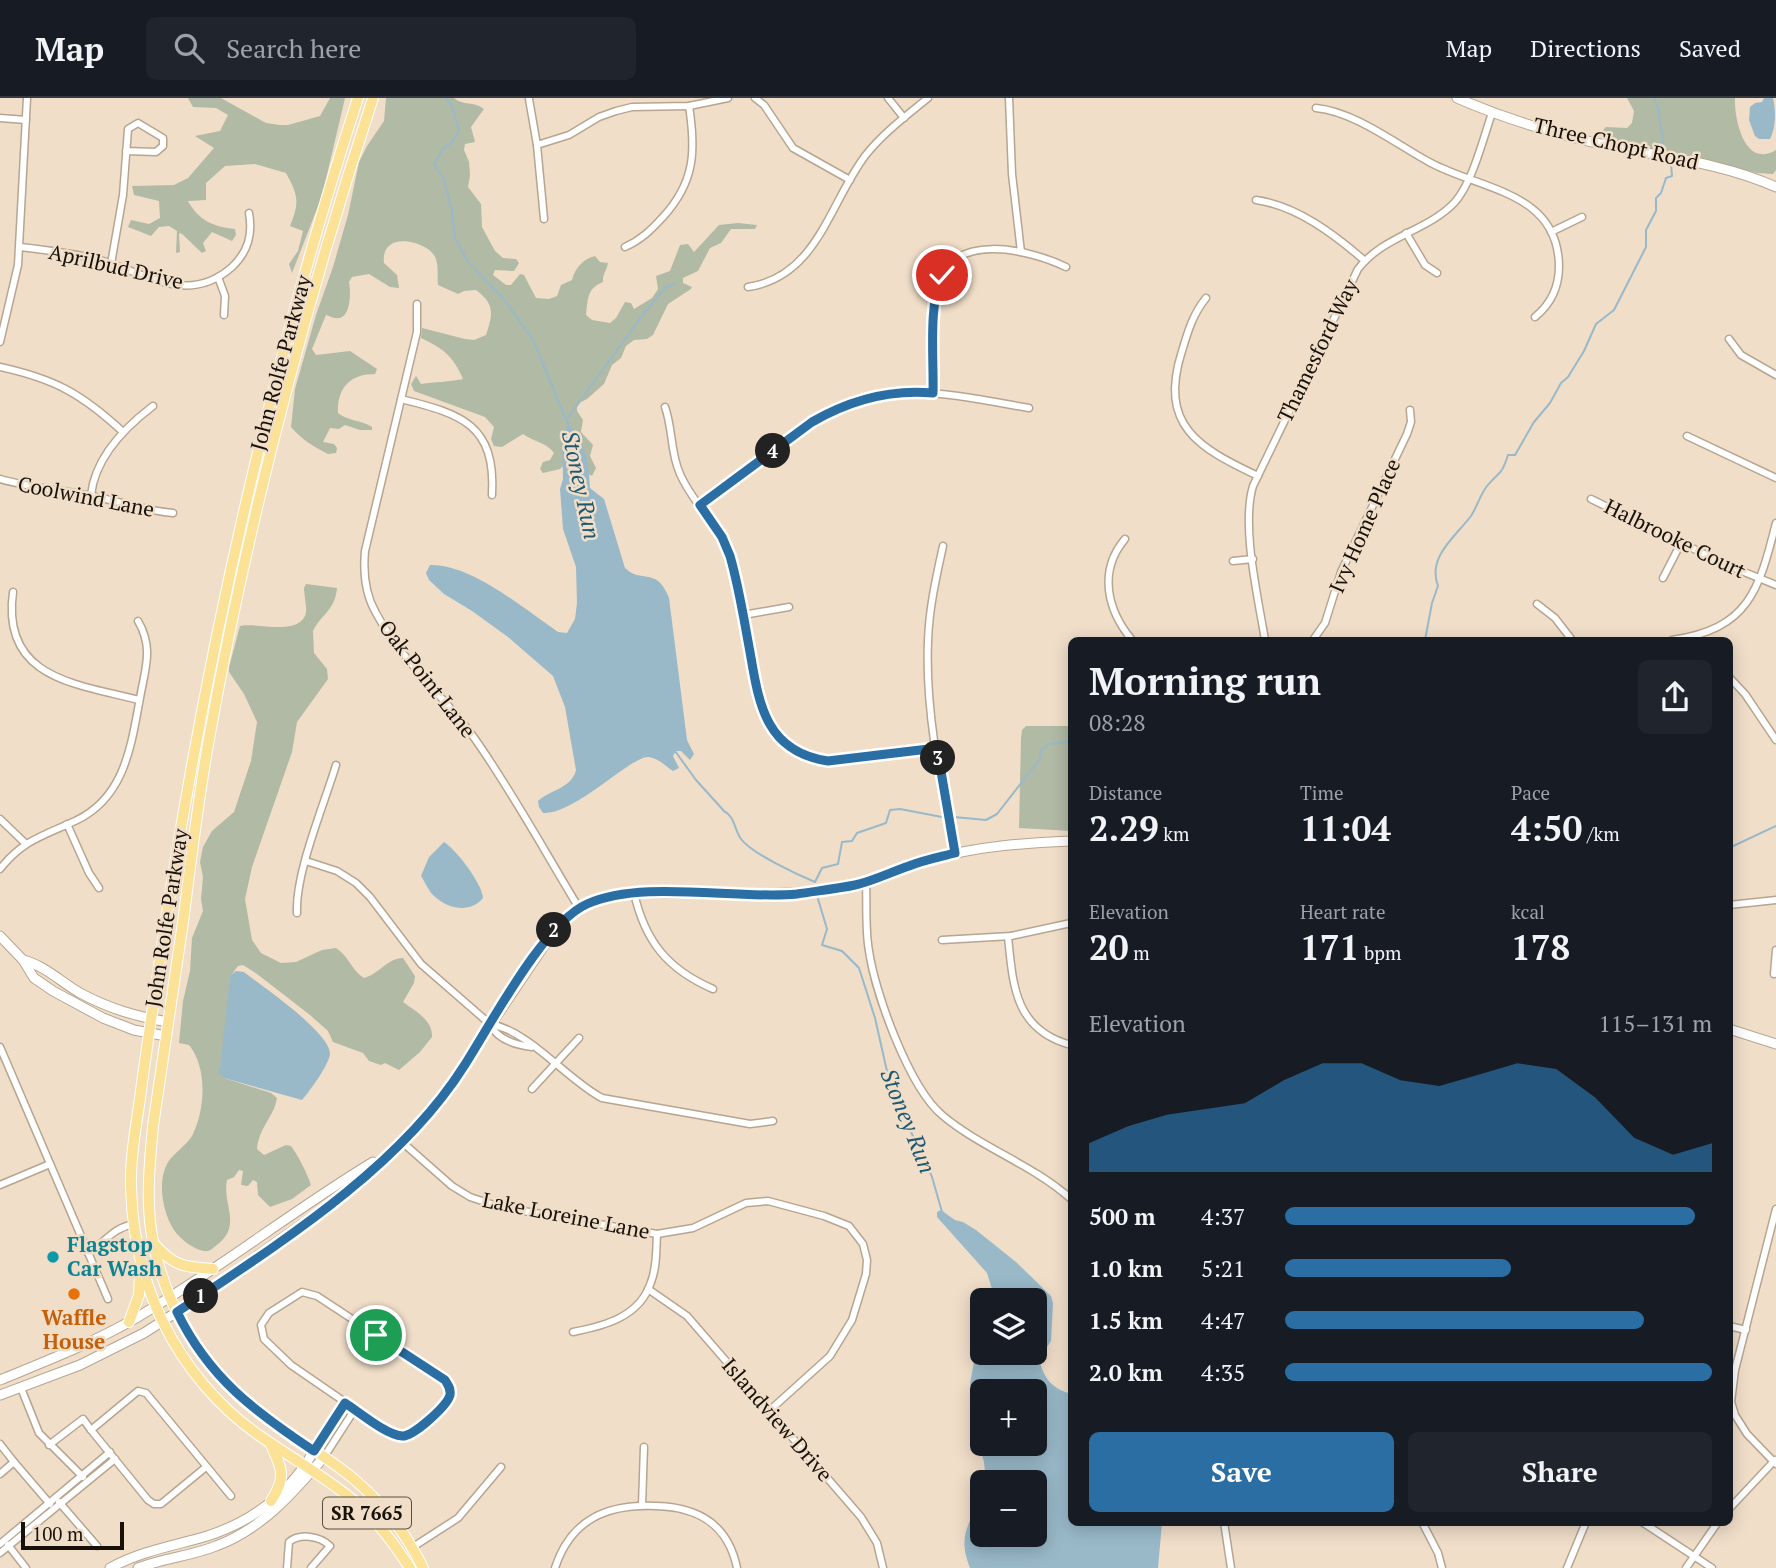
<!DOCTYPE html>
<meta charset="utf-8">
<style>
:root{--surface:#171b24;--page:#20242c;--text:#f1f3f6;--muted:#9ea1a6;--line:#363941;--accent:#2a6ea3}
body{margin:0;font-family:"PT Serif",serif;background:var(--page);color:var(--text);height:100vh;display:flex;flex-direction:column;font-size:26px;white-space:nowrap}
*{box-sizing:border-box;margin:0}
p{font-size:23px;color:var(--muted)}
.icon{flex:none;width:38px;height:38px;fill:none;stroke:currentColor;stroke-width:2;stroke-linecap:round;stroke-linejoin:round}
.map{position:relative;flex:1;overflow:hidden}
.drawer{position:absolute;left:1068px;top:539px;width:665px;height:889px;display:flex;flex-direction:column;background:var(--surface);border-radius:10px;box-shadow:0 4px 18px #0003}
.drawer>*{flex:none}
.buttons{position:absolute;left:970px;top:1190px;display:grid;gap:14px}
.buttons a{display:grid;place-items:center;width:77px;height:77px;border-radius:10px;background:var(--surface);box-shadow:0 4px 18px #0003;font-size:35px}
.scale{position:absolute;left:21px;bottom:18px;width:103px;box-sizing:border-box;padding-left:7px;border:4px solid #17110a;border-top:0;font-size:19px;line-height:24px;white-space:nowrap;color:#17110a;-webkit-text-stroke:5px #f0dec9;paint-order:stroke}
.pin{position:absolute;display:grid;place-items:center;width:60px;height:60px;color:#fff;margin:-30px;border:4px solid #fff;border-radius:50%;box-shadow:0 2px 7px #0007}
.km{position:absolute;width:35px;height:35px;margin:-18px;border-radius:50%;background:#222;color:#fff;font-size:19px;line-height:35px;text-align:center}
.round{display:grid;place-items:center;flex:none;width:74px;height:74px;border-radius:10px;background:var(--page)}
.overview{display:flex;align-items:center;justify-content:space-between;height:119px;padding:0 21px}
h1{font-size:38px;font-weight:700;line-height:52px}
.stats{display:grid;grid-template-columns:repeat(3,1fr);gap:10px;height:119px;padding:7px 21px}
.stats div{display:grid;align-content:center}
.stats b{font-size:35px;font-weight:700}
.stats small{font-size:19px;font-weight:400}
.stats p{font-size:19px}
.chart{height:196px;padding:14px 21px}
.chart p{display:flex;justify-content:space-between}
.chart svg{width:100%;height:126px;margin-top:7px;fill:var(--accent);opacity:.7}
.action{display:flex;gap:14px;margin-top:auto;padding:14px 21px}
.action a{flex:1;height:80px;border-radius:10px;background:var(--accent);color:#fff;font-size:28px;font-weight:700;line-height:80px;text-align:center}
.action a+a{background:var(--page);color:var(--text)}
ul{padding:0 21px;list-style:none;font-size:23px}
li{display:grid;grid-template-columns:112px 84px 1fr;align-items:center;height:52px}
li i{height:18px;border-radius:9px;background:var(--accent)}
header{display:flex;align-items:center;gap:42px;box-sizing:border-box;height:98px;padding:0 35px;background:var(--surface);border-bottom:2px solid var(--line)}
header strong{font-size:33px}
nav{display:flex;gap:38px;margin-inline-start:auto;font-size:24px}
.search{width:490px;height:63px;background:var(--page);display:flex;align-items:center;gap:18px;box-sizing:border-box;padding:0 24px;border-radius:10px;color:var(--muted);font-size:26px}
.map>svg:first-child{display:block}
.green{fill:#b1baa5}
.water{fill:#99b9c9;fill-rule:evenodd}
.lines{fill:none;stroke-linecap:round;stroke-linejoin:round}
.stream{stroke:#99b9c9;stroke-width:2}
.minor-casing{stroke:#b6a590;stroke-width:9}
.secondary-casing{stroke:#b6a590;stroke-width:11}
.primary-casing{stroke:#fff;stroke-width:12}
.minor{stroke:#fff;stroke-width:6}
.secondary{stroke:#fff;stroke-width:9}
.primary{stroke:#fbe297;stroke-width:10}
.route-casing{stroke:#fff;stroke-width:14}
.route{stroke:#2a6ea3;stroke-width:9}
.culture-dot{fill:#0f9aa8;stroke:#f0dec9;stroke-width:2.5}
.food-dot{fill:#e8710a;stroke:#f0dec9;stroke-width:2.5}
.labels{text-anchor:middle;stroke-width:5;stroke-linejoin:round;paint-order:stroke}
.shield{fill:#f0dec9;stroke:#584e43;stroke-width:2}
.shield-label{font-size:19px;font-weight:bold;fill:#17110a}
.street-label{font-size:21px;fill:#17110a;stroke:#f0dec9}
.culture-label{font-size:21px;font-weight:bold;fill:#0d838f;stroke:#f0dec9;text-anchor:start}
.food-label{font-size:21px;font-weight:bold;fill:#c56008;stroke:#f0dec9}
.water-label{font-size:23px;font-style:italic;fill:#1e5971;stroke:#f0dec9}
</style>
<header>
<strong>Map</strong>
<div class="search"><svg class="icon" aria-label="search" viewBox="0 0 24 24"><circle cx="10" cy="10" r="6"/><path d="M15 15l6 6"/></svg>Search here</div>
<nav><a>Map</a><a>Directions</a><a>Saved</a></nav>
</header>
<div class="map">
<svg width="1776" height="1470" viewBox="0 0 1776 1470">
<rect width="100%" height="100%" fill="#f0dec9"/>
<g class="green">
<path d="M188,0H221L266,25L280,27H288L320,18L330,0H345L322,98L292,175L289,166L298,153L303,133L290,128C300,104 298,97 286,75L255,66L225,68L206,85V102L188,103C198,122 214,129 235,131L236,137L232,143L212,134L203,145L206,153L202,155L181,135L179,136L180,154L176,155L177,133L169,128L159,129L151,138L128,129L131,122L149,126L160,120L159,103L134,97L132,88L174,87L188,80L214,50L195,38L220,33L228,17L216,10L193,9Z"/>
<path d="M386,0H454C463,8 474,3 484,11L471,29L475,44L465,46L464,52L469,64L470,77L468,89L481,106L482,129L495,153L503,160L516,161L519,165L514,173L495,172L493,177L506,187H511L520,176L524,177L536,200L549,201L557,198L561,187L572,182C575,170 583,161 595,158L600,164L608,165C607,172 602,177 603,184C587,190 588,201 586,217L592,222L610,225L616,220L625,204L631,205L634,211L652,200L658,191L656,178L670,173L680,147L688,146L694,154L719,127L738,125L757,127L755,131H731L721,145L710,150L698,173L683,180V185L692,189L691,191L668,206L653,237L647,241L634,242L626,248L621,260L612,267L604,286L587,301L577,306V313L583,322L581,334L593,347L590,358L596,370L592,378L566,365L560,371L543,375L540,371L543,364L550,362L554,355C546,344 534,344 523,336L502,349L494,348L491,341L494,329L485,319L414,293L411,286L416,278L421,286C436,284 448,284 463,281C453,258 444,251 421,240L422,230L465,241L474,242L486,237C493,216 495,206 476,192L464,193L458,196L438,187C437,179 439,166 435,159C428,143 380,131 384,165L397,177L399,190L390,189L369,176L352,179L349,184C351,193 351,220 338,220C334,221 330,218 326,217L312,251L316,257L350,253L377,271L375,276C350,276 337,290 338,315C347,323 362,322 372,329V332H360L345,327L339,331L330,330L323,344L334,346L337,350L336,355L328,356C314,349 301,341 291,329L295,291L316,217L333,169L348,117L359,64L367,48L384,23Z"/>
<path d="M1627,0H1735C1734,22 1745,71 1776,52V72L1773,76L1757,75L1695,58L1607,42L1602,33L1606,29L1627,30L1632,25L1634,13Z"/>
<path d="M306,486L337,490C335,513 321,516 313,533L314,555L327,571L328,581L297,624L292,654L252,769L245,801L252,842L261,855L281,865L296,864L322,852L336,850C349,858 351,872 364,880C379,876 388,860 403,860L415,878L414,885L403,904C415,913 433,922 432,939L420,954L399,972L385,965L381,967L369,963L363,955L333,944L328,933L310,917L257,876L243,867L238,868L230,879L224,980L271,995L277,1000C274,1019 259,1029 257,1051L264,1057L286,1047L291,1048C299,1059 307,1075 311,1087L292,1101L270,1109L258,1097L257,1084L253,1082L248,1088L241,1087L243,1073L239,1072L234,1079L227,1082C222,1105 242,1127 218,1146C213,1150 210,1154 204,1153C193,1151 180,1141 174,1132C163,1115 157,1085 167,1066C173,1055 186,1048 192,1038C205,1013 208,970 189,947L179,945L183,903L190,873L192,840L203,813L201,801L203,779L200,764L203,749L212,733L234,714L251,663L257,624L244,596L229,574V569L240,528C256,524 295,538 305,518C308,512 304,498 304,490Z"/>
<path d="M1026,628H1071V733L1019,730L1021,640L1022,632Z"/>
</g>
<g class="water">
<path d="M1764,0H1773C1776,12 1776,30 1770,41H1759L1755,38L1749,22L1750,9L1755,5L1762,4Z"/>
<path d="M568,326C586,345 589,365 590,390L604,401L625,470C641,486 657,468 669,500L687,642L694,656L690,662L681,653H676L673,658L679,670L673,673C665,668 660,661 649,659C633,656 575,717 543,715L539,709L538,703C550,692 572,690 576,672L565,609L553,578L508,539L472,513L444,496L429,482L426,475L430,467C472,466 524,511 558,534L567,535L575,521L577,505L576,469L563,431L560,391L563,381L562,341Z"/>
<path d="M444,744C456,751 483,787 483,800C470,816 447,811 433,797C428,792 425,784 421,778L429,759Z"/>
<path d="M236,873L244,874C263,889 328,933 330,955C330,966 309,994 302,1002L224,980L218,974L220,970L230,878Z"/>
<path d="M941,1112L955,1122L963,1124L976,1132L1016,1164L1051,1198L1053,1205L1051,1243L1039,1261C1044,1280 1051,1290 1071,1296V1424L1162,1425L1158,1470H970C958,1439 967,1428 982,1400V1437H1034V1384H986L984,1364L977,1340V1315L970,1286L982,1219V1255H1034V1202H991L992,1191L987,1175L937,1119V1114ZM1034,1293V1346H982V1293Z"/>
</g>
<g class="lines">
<g class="stream">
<path d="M446,0L453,10L459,33L452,44L443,51L434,67L443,79L452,113L455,140L468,164L503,200L533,242L568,326"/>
<path d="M1654,0L1658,10L1664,50"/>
<path d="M568,320L641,219L665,190L675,185"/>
<path d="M1425,542L1432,505L1438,488C1427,459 1455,439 1471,418C1477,409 1480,397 1487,388C1499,373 1501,379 1508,357H1515L1534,324L1550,305L1561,285L1568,279L1584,253L1596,226L1614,212L1646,149V132L1656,113V100L1661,95L1666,80L1672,78L1671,66"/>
<path d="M675,653L696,682L724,713C735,719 734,731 741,741C751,755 798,777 815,784L822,770L838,766L842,744L852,743L857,735L886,725L890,712L900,711L942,719"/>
<path d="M954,719L986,722L997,716L1040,661L1041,652L1049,646L1071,643"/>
<path d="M1729,750L1776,728"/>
<path d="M818,801L827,831L822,847L842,853L859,870L875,920L891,991L932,1079L942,1114"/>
</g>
<defs>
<g id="minor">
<path d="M755,0L764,7L793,50L850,82"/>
<path d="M888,0L904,20"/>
<path d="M1009,0L1012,76L1021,154"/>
<path d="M529,1L537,47L544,121"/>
<path d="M1316,10C1356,14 1397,47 1431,65C1482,92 1558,94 1559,168C1559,190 1551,206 1535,219"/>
<path d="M0,20L26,22"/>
<path d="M537,47L569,37L599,19L616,13L632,9L689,8L728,0"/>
<path d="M1256,102C1297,108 1334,136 1365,163"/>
<path d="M1551,134L1582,119"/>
<path d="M1406,135L1425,167L1437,175"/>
<path d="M20,149C47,152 73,155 100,162C146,175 188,208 232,169C248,154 253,137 249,115"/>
<path d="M625,149C641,142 651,132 663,119C695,84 696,53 689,8"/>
<path d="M111,166L123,97L128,31L138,25L163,40V48L156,54L126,53"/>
<path d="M218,179L225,198L224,217"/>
<path d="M748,189C817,179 829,106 865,58C882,36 906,18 928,0"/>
<path d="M1206,200C1193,216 1188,233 1182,253C1158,328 1199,350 1258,378"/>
<path d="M417,206V234L365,453C363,475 365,496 376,515C401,562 444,598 475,641C513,695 545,754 579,810"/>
<path d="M1729,241L1741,257L1776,277"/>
<path d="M0,244L18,167L27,0"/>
<path d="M0,269C55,281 82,296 123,334"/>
<path d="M933,295C934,264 930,221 936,191C949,132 1029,151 1066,169"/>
<path d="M401,301C461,316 496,326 492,397"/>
<path d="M665,309C673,331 670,354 680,376C693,406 719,427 730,458C755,527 734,650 829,663L937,650"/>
<path d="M1687,338L1776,380"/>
<path d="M0,381C31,390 61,392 92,398C119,403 145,413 173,415"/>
<path d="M91,397C95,360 124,330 153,308"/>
<path d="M1591,401L1727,467L1776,487"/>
<path d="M700,407L812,324C890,279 946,296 1029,310"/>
<path d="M1125,441C1098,473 1107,512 1132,542"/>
<path d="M943,448C936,480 929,511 928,543C925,614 941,687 955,756"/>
<path d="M1233,463L1253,461"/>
<path d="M1663,480L1681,445"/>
<path d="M13,494C1,581 77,586 139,602"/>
<path d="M1537,506L1555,520L1572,542"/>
<path d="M743,517L789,509"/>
<path d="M1265,542C1258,499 1241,428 1253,388L1358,171C1383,138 1428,133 1455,104C1473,83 1483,41 1492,15"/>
<path d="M1313,542L1325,525L1341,474L1407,336L1411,324L1410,312"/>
<path d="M1672,542C1749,531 1759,492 1776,425"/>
<path d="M1729,579L1745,596L1776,642"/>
<path d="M0,721L25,745"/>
<path d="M67,726L89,775L99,790"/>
<path d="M306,763L337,773L356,785L370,799L421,866L490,926C497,941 515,947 532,949"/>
<path d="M0,771C23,742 43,738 75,723C125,700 131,648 140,600C145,571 154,550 138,523"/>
<path d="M866,784C867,807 865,831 869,853C875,895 909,989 942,1017C981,1050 1032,1066 1071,1101"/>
<path d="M634,795C645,843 667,871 713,891"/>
<path d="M1729,807L1776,802"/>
<path d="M297,815C295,775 324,707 336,667"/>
<path d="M1011,838L1008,839C1013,888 1015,932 1071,947"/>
<path d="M942,842L1011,838L1071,825"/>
<path d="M1774,876L1776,852"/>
<path d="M490,926C530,933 566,981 602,1000L750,1026L773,1023"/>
<path d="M0,949L108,1201"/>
<path d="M532,991L579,940"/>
<path d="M402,1044L452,1088L470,1099L500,1109L657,1136L693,1130L746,1105L768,1103L824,1118L849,1128L863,1146L867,1162L866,1176L852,1222L830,1258L769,1313"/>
<path d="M0,1087L50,1066"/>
<path d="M1776,1111L1735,1272L1731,1304L1735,1317L1747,1336L1776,1366"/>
<path d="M88,1155C106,1144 112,1130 134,1126"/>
<path d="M648,1191L687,1218L861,1419L877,1445L883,1470"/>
<path d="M302,1194L317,1198L445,1282L450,1295C447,1306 421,1333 410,1337C406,1339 404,1339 399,1338L355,1311L291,1267L264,1241L261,1227L269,1215Z"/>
<path d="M1729,1228L1746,1232"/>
<path d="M573,1234C604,1228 640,1219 651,1184C657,1169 656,1152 657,1136"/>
<path d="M21,1290L39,1335L83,1379"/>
<path d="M0,1346L14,1364"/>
<path d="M49,1347L83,1321L91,1332"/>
<path d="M314,1353L345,1305"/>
<path d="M324,1359L355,1311"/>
<path d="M206,1369L161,1406H154L148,1402L91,1332L138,1293L146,1295L231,1398"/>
<path d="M0,1376L14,1364L50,1406"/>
<path d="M59,1404L97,1448"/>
<path d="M642,1407L644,1349"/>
<path d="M1729,1411L1775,1362"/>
<path d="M1224,1424L1231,1470"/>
<path d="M1422,1424L1438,1455L1442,1470"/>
<path d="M1642,1424L1712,1470"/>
<path d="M0,1446L110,1354"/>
<path d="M8,1447L26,1470"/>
<path d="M413,1449L458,1420L501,1369"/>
<path d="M0,1455L115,1361"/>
<path d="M287,1470L289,1444C300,1435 320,1438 330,1448L311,1470"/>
<path d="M555,1470C571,1421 607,1406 656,1408C698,1409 728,1426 737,1470"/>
<path d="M1567,1470L1586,1424"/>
<path d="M1686,1470L1718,1424"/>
</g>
<g id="secondary">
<path d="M1457,0C1508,22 1561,38 1615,49C1670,60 1725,66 1776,89"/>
<path d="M0,838L23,862L34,880L53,893L103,920L134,932L166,938"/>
<path d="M23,862C44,867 61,884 80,895C110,911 135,918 168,924"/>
<path d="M1729,931L1776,946"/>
<path d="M0,1282C46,1263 93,1245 136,1220C218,1172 292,1113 373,1064"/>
<path d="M0,1297L80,1267L144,1235L191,1205L349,1093L402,1044L438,1005L556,830L585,807L611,798L634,795C708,794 779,801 852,788C880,783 906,768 933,761C978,748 1025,745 1071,743"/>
<path d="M110,1470C141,1453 173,1448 207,1438C254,1423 290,1394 314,1353"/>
<path d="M138,1470C164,1460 191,1458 216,1448C262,1431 293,1395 324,1359"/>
</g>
<g id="primary">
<path d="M358,0C272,264 211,535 168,809C159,868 150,926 142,985C138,1019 130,1055 131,1089C132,1136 142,1180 162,1222C184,1268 218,1309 260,1338C293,1361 329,1381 359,1407C380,1426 395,1447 410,1470"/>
<path d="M373,0C304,210 248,423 209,641C198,701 191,763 183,824C173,892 163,960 153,1028C150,1061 147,1092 150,1124C159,1199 201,1274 263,1318C293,1340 327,1358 355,1382C383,1406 407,1437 423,1470"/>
<path d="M155,1147C175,1169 185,1169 213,1171"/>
<path d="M129,1224L139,1197L140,1174"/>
<path d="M270,1345C282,1370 287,1379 271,1403"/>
</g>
</defs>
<use href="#minor" class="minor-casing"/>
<use href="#secondary" class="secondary-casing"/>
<use href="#primary" class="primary-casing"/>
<use href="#minor" class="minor"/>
<use href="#secondary" class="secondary"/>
<use href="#primary" class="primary"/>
</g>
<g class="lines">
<defs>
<path id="route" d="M376,1237L445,1282C448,1287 451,1290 450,1297C447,1308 413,1339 402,1338C386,1337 359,1314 345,1305L314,1353C254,1313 209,1280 177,1214C277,1147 399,1071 464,968C491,926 544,825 587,806C643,781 735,802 797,796C816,793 836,791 855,787C873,783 891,774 909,768C924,762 940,759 955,755L937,650L828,663C766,654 759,607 750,554C744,522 739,489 730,458L722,439L700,407L812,324C850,302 889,291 933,295C934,262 928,206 942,177"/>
</defs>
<use href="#route" class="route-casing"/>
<use href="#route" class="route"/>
</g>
<circle class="culture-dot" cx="53" cy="1159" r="7"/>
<circle class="food-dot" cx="74" cy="1196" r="7"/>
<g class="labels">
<rect class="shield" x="323" y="1399.5" width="88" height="31" rx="5"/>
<g class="shield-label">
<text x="367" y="1422">SR 7665</text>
</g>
<g class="street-label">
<text transform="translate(1616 46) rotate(13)" y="7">Three Chopt Road</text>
<text transform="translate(116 169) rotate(13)" y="7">Aprilbud Drive</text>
<text transform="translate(1318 253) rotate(-64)" y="7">Thamesford Way</text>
<text transform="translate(281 265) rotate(-75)" y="7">John Rolfe Parkway</text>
<text transform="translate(86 399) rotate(11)" y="7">Coolwind Lane</text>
<text transform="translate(1365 428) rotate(-66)" y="7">Ivy Home Place</text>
<text transform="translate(1675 441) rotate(26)" y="7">Halbrooke Court</text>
<text transform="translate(427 581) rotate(52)" y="7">Oak Point Lane</text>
<text transform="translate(167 820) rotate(-81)" y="7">John Rolfe Parkway</text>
<text transform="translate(566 1118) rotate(11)" y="7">Lake Loreine Lane</text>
<text transform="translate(777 1322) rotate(49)" y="7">Islandview Drive</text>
</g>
<g class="culture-label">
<text x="67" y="1154">Flagstop<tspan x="67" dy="24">Car Wash</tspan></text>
</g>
<g class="food-label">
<text x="74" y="1227">Waffle<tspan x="74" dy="24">House</tspan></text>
</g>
<g class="water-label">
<text transform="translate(581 387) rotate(78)" y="8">Stoney Run</text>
<text transform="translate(908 1023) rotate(68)" y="8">Stoney Run</text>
</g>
</g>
</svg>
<div class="buttons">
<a><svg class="icon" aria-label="layers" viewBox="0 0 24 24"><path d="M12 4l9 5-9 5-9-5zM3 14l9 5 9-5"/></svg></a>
<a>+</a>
<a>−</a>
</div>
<div class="scale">100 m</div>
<div class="pin" style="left:376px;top:1237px;background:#1e9e55"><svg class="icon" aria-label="arrive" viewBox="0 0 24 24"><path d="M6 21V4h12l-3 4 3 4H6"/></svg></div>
<div class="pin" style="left:942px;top:177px;background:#d93025"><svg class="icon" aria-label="check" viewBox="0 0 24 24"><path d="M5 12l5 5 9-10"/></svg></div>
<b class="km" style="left:201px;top:1198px">1</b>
<b class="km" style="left:554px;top:832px">2</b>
<b class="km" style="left:938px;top:660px">3</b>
<b class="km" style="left:773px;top:353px">4</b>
<section class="drawer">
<div class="overview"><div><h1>Morning run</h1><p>08:28</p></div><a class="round"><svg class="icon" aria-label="share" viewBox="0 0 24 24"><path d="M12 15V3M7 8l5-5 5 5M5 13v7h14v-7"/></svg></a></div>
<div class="stats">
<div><p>Distance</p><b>2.29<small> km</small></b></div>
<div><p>Time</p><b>11:04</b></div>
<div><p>Pace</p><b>4:50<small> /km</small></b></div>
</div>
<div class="stats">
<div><p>Elevation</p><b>20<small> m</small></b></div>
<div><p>Heart rate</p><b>171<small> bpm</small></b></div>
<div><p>kcal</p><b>178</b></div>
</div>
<div class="chart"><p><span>Elevation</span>115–131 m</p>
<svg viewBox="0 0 160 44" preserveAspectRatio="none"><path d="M0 44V34L10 28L20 24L30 22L40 20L50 12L60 6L70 6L80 12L90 14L100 10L110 6L120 8L130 18L140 32L150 38L160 34V44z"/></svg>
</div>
<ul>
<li><b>500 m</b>4:37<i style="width:96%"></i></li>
<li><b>1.0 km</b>5:21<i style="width:53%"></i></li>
<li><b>1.5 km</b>4:47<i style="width:84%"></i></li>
<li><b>2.0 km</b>4:35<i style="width:100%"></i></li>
</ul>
<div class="action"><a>Save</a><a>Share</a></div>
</section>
</div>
